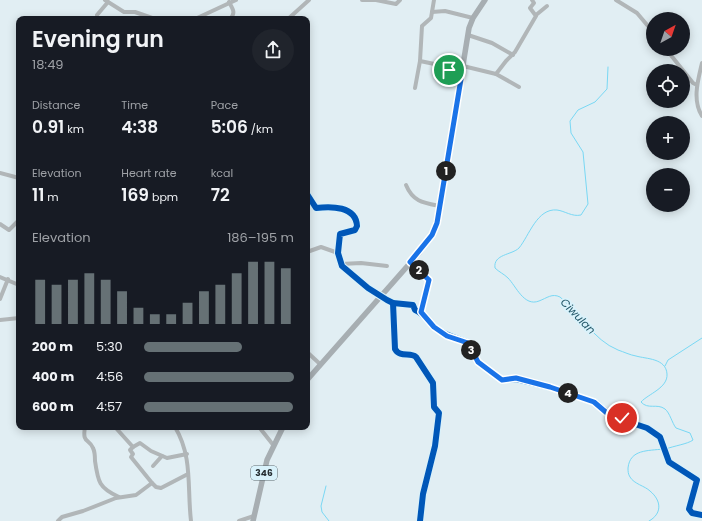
<!DOCTYPE html>
<meta charset="utf-8">
<style>
:root{--surface:#171b24;--page:#20242c;--text:#f1f3f6;--muted:#9ea1a6;--accent:#667175}
body{margin:0;font-family:Poppins,sans-serif;background:var(--page);color:var(--text);height:100vh;display:flex;flex-direction:column;font-size:15px;white-space:nowrap}
*{box-sizing:border-box;margin:0}
p{font-size:13px;color:var(--muted)}
.icon{flex:none;width:22px;height:22px;fill:none;stroke:currentColor;stroke-width:2;stroke-linecap:round;stroke-linejoin:round}
.map{position:relative;flex:1;overflow:hidden}
.drawer{position:absolute;left:16px;top:16px;width:294px;height:414px;display:flex;flex-direction:column;background:var(--surface);border-radius:8px;box-shadow:0 2px 10px #0003}
.drawer>*{flex:none}
.needle{width:26px;rotate:40deg}
.tools{position:absolute;left:646px;top:12px;display:grid;gap:8px}
.tools a{display:grid;place-items:center;width:44px;height:44px;border-radius:50%;background:var(--surface);box-shadow:0 2px 10px #0003;font-size:20px}
.pin{position:absolute;display:grid;place-items:center;width:34px;height:34px;color:#fff;margin:-17px;border:2px solid #fff;border-radius:50%;box-shadow:0 1px 4px #0007}
.km{position:absolute;width:20px;height:20px;margin:-10px;border-radius:50%;background:#222;color:#fff;font-size:11px;line-height:20px;text-align:center}
.round{display:grid;place-items:center;flex:none;width:42px;height:42px;border-radius:21px;background:var(--page)}
.headline{display:flex;align-items:center;justify-content:space-between;height:68px;padding:0 16px}
h1{font-size:22px;font-weight:600;line-height:30px}
.metrics{display:grid;grid-template-columns:repeat(3,1fr);gap:6px;height:68px;padding:4px 16px}
.metrics div{display:grid;align-content:center}
.metrics b{font-size:17px;font-weight:600}
.metrics small{font-size:11px;font-weight:400}
.metrics p{font-size:11px}
.chart{height:112px;padding:8px 16px}
.chart p{display:flex;justify-content:space-between}
.chart svg{width:100%;height:72px;margin-top:4px;stroke:var(--accent);stroke-width:6}
ul{padding:0 16px;list-style:none;font-size:13px}
li{display:grid;grid-template-columns:64px 48px 1fr;align-items:center;height:30px}
li i{height:10px;border-radius:5px;background:var(--accent)}
.map>svg:first-child{display:block}
.lines{fill:none;stroke-linecap:round;stroke-linejoin:round}
.stream{stroke:#79d8f4;stroke-width:1}
.minor{stroke:#b1b6b8;stroke-width:4}
.major{stroke:#a7aeb2;stroke-width:5.5}
.cycleway-casing{stroke:#d9f2fb;stroke-width:8}
.cycleway{stroke:#0057b8;stroke-width:6}
.route-casing{stroke:#fff;stroke-width:8}
.route{stroke:#1a73e8;stroke-width:5}
.labels{text-anchor:middle;stroke-width:3.5;stroke-linejoin:round;paint-order:stroke}
.shield{fill:#d9f2fb;stroke:#5a686e;stroke-width:1}
.shield-label{font-size:9px;font-weight:bold;fill:#242d31}
.water-label{font-size:11px;font-style:italic;fill:#245869;stroke:#d9f2fb}
</style>
<div class="map">
<svg width="702" height="521" viewBox="0 0 702 521">
<rect width="100%" height="100%" fill="#e1eef3"/>
<g class="lines">
<g class="stream">
<path d="M608,67L607,89L595,102L578,110L570,121L571,133L583,152L588,204L581,215C572,217 565,211 557,210C537,208 529,236 519,248C512,255 493,254 495,268C499,272 504,274 508,278C516,286 524,307 539,301C547,298 552,293 560,297C580,313 593,340 618,350C624,352 630,355 636,356C646,359 666,358 667,374C668,388 648,394 641,402C648,410 657,403 665,409C670,413 672,423 676,428L690,433L693,440C688,444 673,446 666,449"/>
<path d="M665,366L668,360L702,338"/>
<path d="M326,486L321,506L322,512L329,521"/>
<path d="M649,521C662,514 662,501 650,491C645,486 634,484 630,477C628,474 628,471 628,468C630,449 648,451 663,449"/>
</g>
<g class="minor">
<path d="M105,0L124,12H135L155,19"/>
<path d="M362,0H376L396,4L400,0"/>
<path d="M616,0L637,13L653,32"/>
<path d="M229,2C233,9 236,13 230,19"/>
<path d="M432,12L445,11L473,18"/>
<path d="M97,15L108,2"/>
<path d="M536,15L547,6"/>
<path d="M195,19L236,0"/>
<path d="M288,19L309,0"/>
<path d="M468,35L492,43L513,55"/>
<path d="M666,49L693,83L697,85"/>
<path d="M420,61L444,66L450,70L462,73"/>
<path d="M702,63C698,80 692,100 702,116"/>
<path d="M463,66L496,74L519,87"/>
<path d="M496,74L506,61L515,52L536,16L530,8L534,3L532,0"/>
<path d="M415,88L420,61L422,26L431,18L434,0"/>
<path d="M0,173L19,178"/>
<path d="M406,185C413,202 424,203 440,206"/>
<path d="M307,194L316,208C331,206 356,206 357,226L355,230L340,234L338,253L342,266L368,288L387,300L393,303L413,305L415,310C425,314 429,323 437,329C447,336 456,338 467,342L478,362L502,380L516,379L550,387L595,402L609,414L617,415L623,419H629L635,424L647,428L660,437L669,462L697,480L689,509L692,513L702,515"/>
<path d="M0,224L9,230L19,220"/>
<path d="M307,252L321,247L338,253"/>
<path d="M410,262L429,280L421,313"/>
<path d="M341,264L361,263L387,266"/>
<path d="M0,277L19,285"/>
<path d="M0,299L8,279"/>
<path d="M393,303L395,349C400,358 410,352 416,357L433,383L434,407L439,413L435,446L423,494L420,521"/>
<path d="M0,320L19,318"/>
<path d="M307,352L320,364"/>
<path d="M85,427C82,444 89,438 93,448C95,452 95,457 95,461C98,482 99,488 119,497"/>
<path d="M115,427L133,447L130,450L133,454L131,457L152,483"/>
<path d="M175,427C193,457 187,488 191,521"/>
<path d="M259,427L274,446"/>
<path d="M133,447L140,443L151,451L167,458L187,454"/>
<path d="M153,466L162,456"/>
<path d="M58,521L62,517L83,511L116,498L136,495L152,483L156,487L161,488L188,474"/>
<path d="M239,521L254,516"/>
</g>
<g class="major">
<path d="M307,380L419,253L434,231L440,206L469,28L473,18L485,0"/>
<path d="M253,521L267,460L283,427"/>
</g>
<defs>
<g id="cycleway">
<path d="M307,194L316,208C331,206 356,206 357,226L355,230L340,234L338,253L342,266L368,288L387,300L393,303L413,305L415,310C425,314 429,323 437,329C447,336 456,338 467,342L478,362L502,380L516,379L550,387L595,402L609,414L617,415L623,419H629L635,424L647,428L660,437L669,462L697,480L689,509L692,513L702,515"/>
<path d="M393,303L395,349C400,358 410,352 416,357L433,383L434,407L439,413L435,446L423,494L420,521"/>
</g>
</defs>
<use href="#cycleway" class="cycleway-casing"/>
<use href="#cycleway" class="cycleway"/>
</g>
<g class="lines">
<defs>
<path id="route" d="M449,70L462,73L437,223L432,235L410,262L429,280L421,312L434,327L447,336L468,343L478,362L502,380L516,378L550,387L594,402L608,414L617,415L622,418"/>
</defs>
<use href="#route" class="route-casing"/>
<use href="#route" class="route"/>
</g>
<g class="labels">
<rect class="shield" x="251" y="466" width="26" height="14" rx="3"/>
<g class="shield-label">
<text x="264" y="476">346</text>
</g>
<g class="water-label">
<text transform="translate(578 316) rotate(46)" y="4">Ciwulan</text>
</g>
</g>
</svg>
<div class="tools">
<a><svg class="needle" viewBox="-14 -14 28 28"><path d="M0-13l5 13h-10z" fill="#e53935"/><path d="M0 13l5-13h-10z" fill="#9ea1a6"/></svg></a>
<a><svg class="icon" aria-label="locate" viewBox="0 0 24 24"><circle cx="12" cy="12" r="6"/><path d="M12 2v4M12 18v4M2 12h4M18 12h4"/></svg></a>
<a>+</a>
<a>−</a>
</div>
<div class="pin" style="left:449px;top:70px;background:#1e9e55"><svg class="icon" aria-label="arrive" viewBox="0 0 24 24"><path d="M6 21V4h12l-3 4 3 4H6"/></svg></div>
<div class="pin" style="left:622px;top:418px;background:#d93025"><svg class="icon" aria-label="check" viewBox="0 0 24 24"><path d="M5 12l5 5 9-10"/></svg></div>
<b class="km" style="left:446px;top:171px">1</b>
<b class="km" style="left:419px;top:270px">2</b>
<b class="km" style="left:471px;top:350px">3</b>
<b class="km" style="left:568px;top:393px">4</b>
<section class="drawer">
<div class="headline"><div><h1>Evening run</h1><p>18:49</p></div><a class="round"><svg class="icon" aria-label="share" viewBox="0 0 24 24"><path d="M12 15V3M7 8l5-5 5 5M5 13v7h14v-7"/></svg></a></div>
<div class="metrics">
<div><p>Distance</p><b>0.91<small> km</small></b></div>
<div><p>Time</p><b>4:38</b></div>
<div><p>Pace</p><b>5:06<small> /km</small></b></div>
</div>
<div class="metrics">
<div><p>Elevation</p><b>11<small> m</small></b></div>
<div><p>Heart rate</p><b>169<small> bpm</small></b></div>
<div><p>kcal</p><b>72</b></div>
</div>
<div class="chart"><p><span>Elevation</span>186–195 m</p>
<svg viewBox="0 0 160 44" preserveAspectRatio="none"><path d="M5 44V17M15 44V20M25 44V17M35 44V13M45 44V17M55 44V24M65 44V34M75 44V38M85 44V38M95 44V31M105 44V24M115 44V20M125 44V13M135 44V6M145 44V6M155 44V10"/></svg>
</div>
<ul>
<li><b>200 m</b>5:30<i style="width:65%"></i></li>
<li><b>400 m</b>4:56<i style="width:100%"></i></li>
<li><b>600 m</b>4:57<i style="width:99%"></i></li>
</ul>
</section>
</div>
